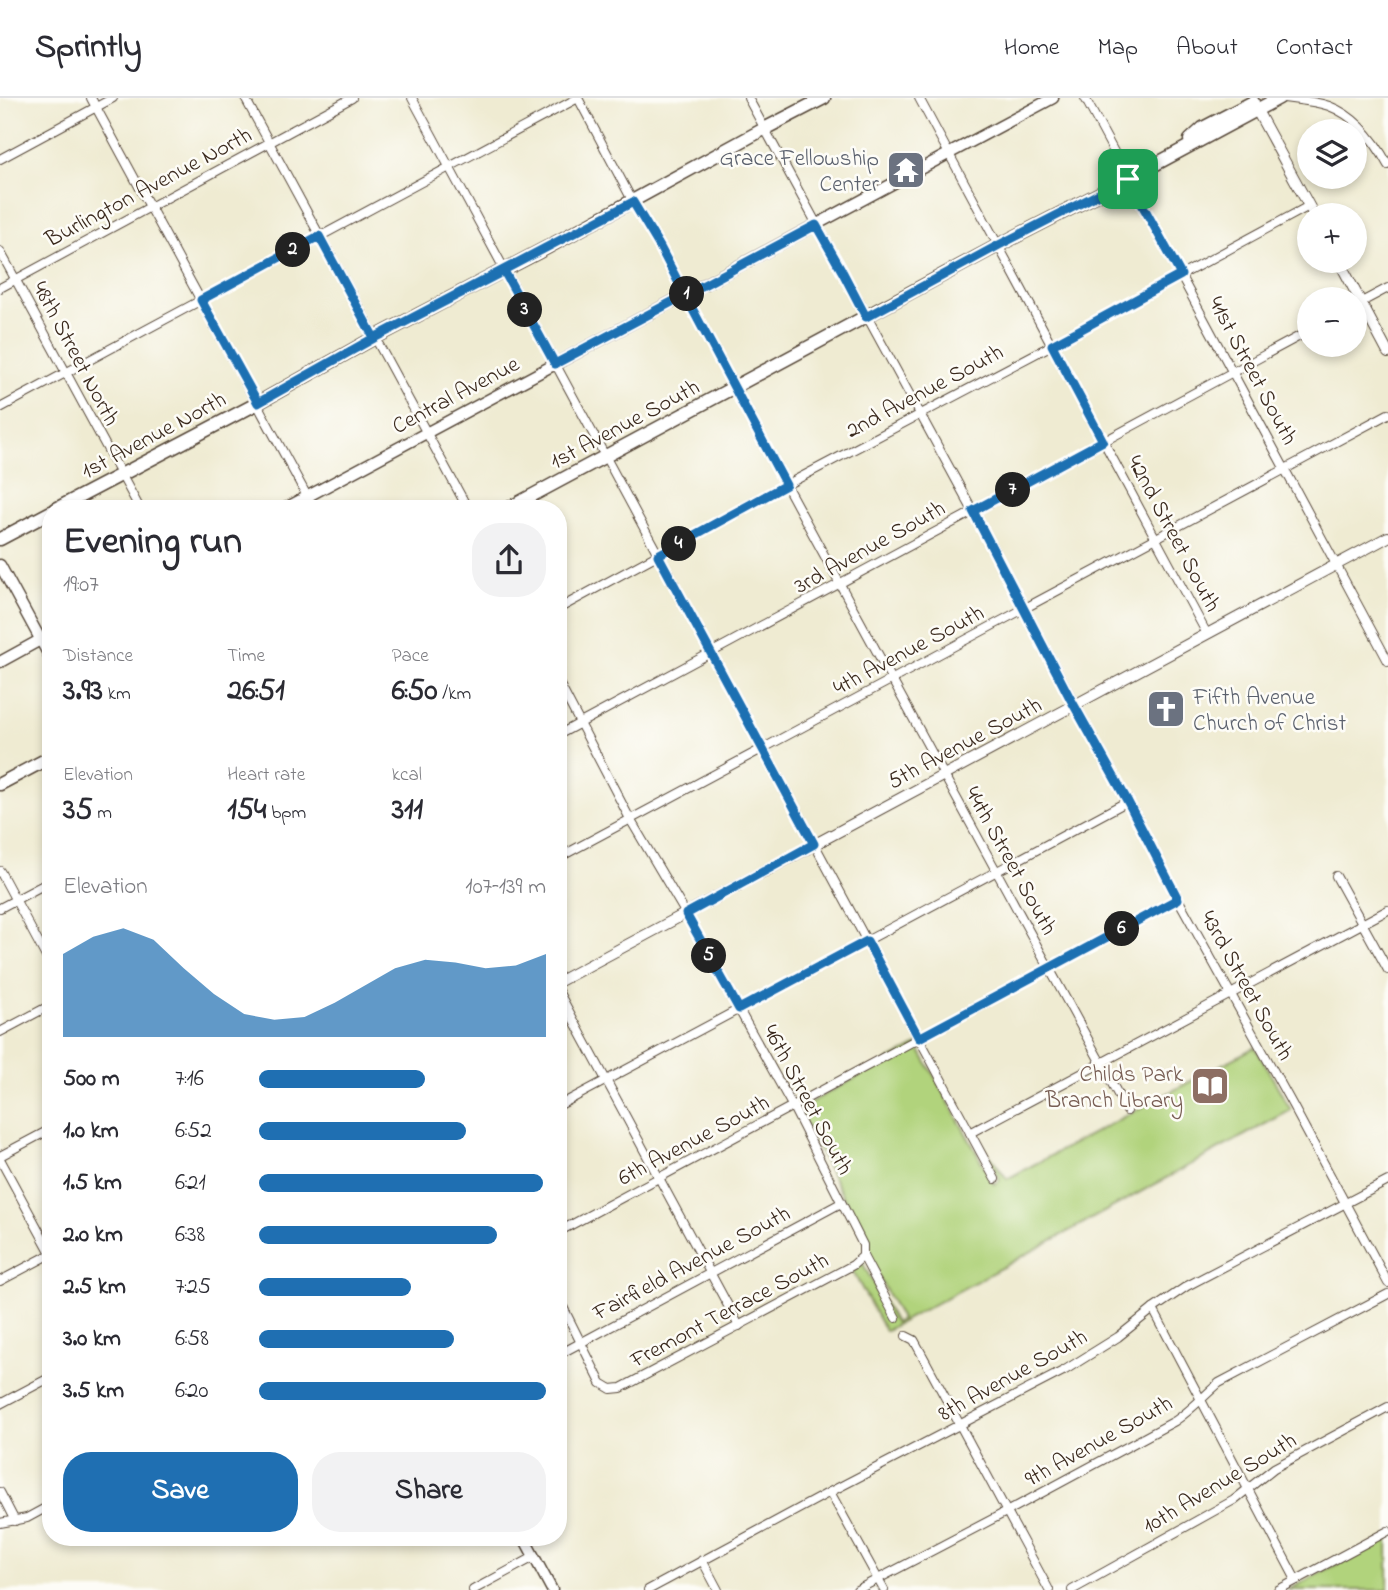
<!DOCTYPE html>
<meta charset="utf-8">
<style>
:root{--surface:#fff;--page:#f2f2f3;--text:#2b2b33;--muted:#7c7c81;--line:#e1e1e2;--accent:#1f6fb2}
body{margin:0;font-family:"Indie Flower",sans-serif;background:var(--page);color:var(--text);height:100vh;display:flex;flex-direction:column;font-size:26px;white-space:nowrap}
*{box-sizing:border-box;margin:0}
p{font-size:23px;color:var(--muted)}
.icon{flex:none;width:38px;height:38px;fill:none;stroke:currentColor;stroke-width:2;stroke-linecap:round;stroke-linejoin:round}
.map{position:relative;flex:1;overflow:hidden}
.details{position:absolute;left:42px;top:402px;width:525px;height:1046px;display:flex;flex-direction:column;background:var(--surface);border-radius:28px;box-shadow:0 4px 10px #0003}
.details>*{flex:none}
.buttons{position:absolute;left:1297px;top:21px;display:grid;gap:14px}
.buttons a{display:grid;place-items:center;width:70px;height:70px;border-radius:50%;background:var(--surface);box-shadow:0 4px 10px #0003;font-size:35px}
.pin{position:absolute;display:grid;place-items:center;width:60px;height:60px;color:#fff;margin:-30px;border-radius:14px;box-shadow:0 4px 10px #0006}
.km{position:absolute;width:35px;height:35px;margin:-18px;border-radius:50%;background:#222;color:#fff;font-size:19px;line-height:35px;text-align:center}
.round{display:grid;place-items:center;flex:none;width:74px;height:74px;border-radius:28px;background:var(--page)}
.overview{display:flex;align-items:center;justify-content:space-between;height:119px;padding:0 21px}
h1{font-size:38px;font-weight:800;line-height:52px}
.figures{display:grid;grid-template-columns:repeat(3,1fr);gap:10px;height:119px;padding:7px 21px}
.figures div{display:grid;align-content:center}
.figures b{font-size:30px;font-weight:800}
.figures small{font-size:19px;font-weight:400}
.figures p{font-size:19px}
.chart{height:196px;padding:14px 21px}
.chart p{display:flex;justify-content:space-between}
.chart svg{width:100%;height:126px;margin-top:7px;fill:var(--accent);opacity:.7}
.button{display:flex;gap:14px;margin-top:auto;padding:14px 21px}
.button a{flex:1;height:80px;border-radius:28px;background:var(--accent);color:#fff;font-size:28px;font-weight:800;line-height:80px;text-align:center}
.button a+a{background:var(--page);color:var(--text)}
ul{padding:0 21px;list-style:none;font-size:23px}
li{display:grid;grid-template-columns:112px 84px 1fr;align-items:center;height:52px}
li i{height:18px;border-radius:9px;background:var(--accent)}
header{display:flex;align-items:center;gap:42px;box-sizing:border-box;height:98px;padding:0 35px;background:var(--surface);border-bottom:2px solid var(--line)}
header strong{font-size:33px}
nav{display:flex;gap:38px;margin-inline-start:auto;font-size:24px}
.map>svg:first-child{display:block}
.green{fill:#b1d37b;stroke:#767e4c;stroke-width:2}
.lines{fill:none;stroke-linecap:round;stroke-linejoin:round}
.minor-casing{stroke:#564739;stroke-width:10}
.tertiary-casing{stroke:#564739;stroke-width:12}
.secondary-casing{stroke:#564739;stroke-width:13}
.primary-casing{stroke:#564739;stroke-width:15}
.minor{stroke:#fff;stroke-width:8}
.tertiary{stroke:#fff;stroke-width:10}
.secondary{stroke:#fff;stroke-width:10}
.primary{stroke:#fff;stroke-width:12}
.route-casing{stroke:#fff;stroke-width:14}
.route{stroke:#1f6fb2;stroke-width:9}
.labels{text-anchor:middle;stroke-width:5;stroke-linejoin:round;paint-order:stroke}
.worship-label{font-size:23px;fill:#5b616d;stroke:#fdfcf7;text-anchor:end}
.street-label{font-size:23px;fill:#3b2a1e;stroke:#fdfcf7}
.education-label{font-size:23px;fill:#785e54;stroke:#fdfcf7;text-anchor:end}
</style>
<header>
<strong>Sprintly</strong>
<nav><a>Home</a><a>Map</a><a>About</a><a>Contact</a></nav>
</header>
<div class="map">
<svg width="1388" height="1492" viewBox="0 0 1388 1492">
<rect width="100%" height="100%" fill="#fdfcf7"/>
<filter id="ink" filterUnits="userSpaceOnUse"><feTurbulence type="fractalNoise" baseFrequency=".0143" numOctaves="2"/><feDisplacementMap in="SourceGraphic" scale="14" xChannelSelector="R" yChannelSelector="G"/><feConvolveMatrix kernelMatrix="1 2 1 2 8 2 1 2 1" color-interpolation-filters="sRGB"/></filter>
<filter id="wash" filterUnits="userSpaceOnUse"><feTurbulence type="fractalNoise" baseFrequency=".00686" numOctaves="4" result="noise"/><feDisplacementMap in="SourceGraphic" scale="28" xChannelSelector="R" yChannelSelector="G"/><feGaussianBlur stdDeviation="1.57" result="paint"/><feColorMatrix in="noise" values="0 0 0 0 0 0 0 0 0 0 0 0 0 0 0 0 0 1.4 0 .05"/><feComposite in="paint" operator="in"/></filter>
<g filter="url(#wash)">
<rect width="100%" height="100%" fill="#efebd2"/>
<g class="green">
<path d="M917,947L994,1086L1000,1082L978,1041L1007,1081L1255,949L1291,1012L885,1233L852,1172L862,1164L895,1225L901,1221L868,1159L867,1145L798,1011Z"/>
<path d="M1388,1439V1492H1288Z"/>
</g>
</g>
<g filter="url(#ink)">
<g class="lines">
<defs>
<g id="minor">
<path d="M91,0L314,411"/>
<path d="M245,0L468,411"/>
<path d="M412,0L995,1081"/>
<path d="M578,0L633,104L660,149L786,387L1127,1013"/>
<path d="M748,0L973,413L1075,607L1128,703L1178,801L1292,1006L1388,1185"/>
<path d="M919,0L1207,536"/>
<path d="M1085,0L1388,563"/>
<path d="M1284,0C1299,2 1315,3 1329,8C1356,18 1375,43 1388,67"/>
<path d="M0,61L113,0"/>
<path d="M0,153L140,411"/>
<path d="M0,190L352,0"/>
<path d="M1354,208L1388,190"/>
<path d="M0,310L578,0"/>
<path d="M558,511L786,387L1052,247L1309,108"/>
<path d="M558,583L630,721L686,816L793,1009L863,1147V1158L896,1220"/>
<path d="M558,637L1309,233"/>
<path d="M558,760L1388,316"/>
<path d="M0,773L51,868"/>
<path d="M1336,778L1388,872"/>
<path d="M0,810L51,783"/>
<path d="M558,893L739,1228"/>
<path d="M0,934L51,907"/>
<path d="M558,1008L1128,703"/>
<path d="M970,1035L1388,812"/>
<path d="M0,1058L51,1031"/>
<path d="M0,1061L51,1155"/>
<path d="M558,1134L1178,801"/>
<path d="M0,1183L51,1156"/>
<path d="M558,1199L601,1285L611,1291L621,1290L853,1167L863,1158"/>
<path d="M1153,1211L1296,1482"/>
<path d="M906,1238L914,1242L926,1264L1049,1492"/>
<path d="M558,1257L841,1105"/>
<path d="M0,1306L51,1279"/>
<path d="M0,1394L15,1423"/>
<path d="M830,1394L884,1492"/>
<path d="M0,1425L27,1420L51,1407"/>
<path d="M702,1462L718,1492"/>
<path d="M473,1492L534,1459"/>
<path d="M648,1492L830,1394L1065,1272L1118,1239L1153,1211L1187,1188L1388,1083"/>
<path d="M857,1492L1008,1413L1175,1323C1191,1312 1204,1298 1219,1285L1388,1196"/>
<path d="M1072,1492L1234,1402L1274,1370L1388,1309"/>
<path d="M1278,1492L1388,1433"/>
</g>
<g id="tertiary">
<path d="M1254,7L1314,117"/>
<path d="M1339,163L1388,255"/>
<path d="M558,884L1388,439"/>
</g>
<g id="secondary">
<path d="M284,411L1053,0"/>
<path d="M0,467L51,561"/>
<path d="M0,564L51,536"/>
<path d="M524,1440L552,1492"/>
</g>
<g id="primary">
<path d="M1190,42L1203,30L1253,4"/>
<path d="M56,411L258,305L374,240L548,149L764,31L824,0"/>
<path d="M507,411L999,147L1128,81L1279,0"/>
<path d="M0,441L51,414"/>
<path d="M0,686L51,659"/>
</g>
</defs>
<use href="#minor" class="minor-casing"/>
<use href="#tertiary" class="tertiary-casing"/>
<use href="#secondary" class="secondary-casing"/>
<use href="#primary" class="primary-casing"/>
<use href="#minor" class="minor"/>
<use href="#tertiary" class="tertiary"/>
<use href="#secondary" class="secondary"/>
<use href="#primary" class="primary"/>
</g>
</g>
<g class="lines" filter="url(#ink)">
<defs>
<path id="route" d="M1128,81L999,147L866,219L842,173L816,127L685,197L660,149L633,104L374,240L319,138L201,202L258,305L374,240L504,173L555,266L685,197L786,387L658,457L814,746L686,816L739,911L867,843L919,940L1178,801L1128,704L1070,600L973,413L1103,343L1052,247L1181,177L1128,81"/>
</defs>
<use href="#route" class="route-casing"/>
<use href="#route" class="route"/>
</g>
<defs>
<symbol id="temple-square" viewBox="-11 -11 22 22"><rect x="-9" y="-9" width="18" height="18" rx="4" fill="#6b7280" stroke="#fdfcf7"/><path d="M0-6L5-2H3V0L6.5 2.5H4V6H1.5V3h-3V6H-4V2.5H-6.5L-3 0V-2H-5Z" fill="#fff"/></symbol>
<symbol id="church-square" viewBox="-11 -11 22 22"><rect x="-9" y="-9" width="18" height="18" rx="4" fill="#6b7280" stroke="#fdfcf7"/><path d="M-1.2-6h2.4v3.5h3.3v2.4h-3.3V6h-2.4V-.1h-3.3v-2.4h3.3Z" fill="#fff"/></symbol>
<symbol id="library-square" viewBox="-11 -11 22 22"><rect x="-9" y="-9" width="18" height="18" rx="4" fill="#8d6e63" stroke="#fdfcf7"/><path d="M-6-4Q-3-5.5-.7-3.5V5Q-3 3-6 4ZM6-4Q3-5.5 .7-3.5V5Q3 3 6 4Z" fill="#fff"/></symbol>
</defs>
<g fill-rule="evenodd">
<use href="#temple-square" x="884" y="50" width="44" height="44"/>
<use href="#church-square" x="1144" y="589" width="44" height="44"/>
<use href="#library-square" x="1188" y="966" width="44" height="44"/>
</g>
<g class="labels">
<g class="worship-label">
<text x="879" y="67">Grace Fellowship<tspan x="879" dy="26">Center</tspan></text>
<text x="1193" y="606" text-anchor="start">Fifth Avenue<tspan x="1193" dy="26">Church of Christ</tspan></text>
</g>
<g class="street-label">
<text transform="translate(148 88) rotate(-28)" y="8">Burlington Avenue North</text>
<text transform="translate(77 255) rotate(62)" y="8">48th Street North</text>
<text transform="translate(1254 272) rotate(62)" y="8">41st Street South</text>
<text transform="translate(924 292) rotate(-28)" y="8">2nd Avenue South</text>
<text transform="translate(455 296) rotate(-28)" y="8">Central Avenue</text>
<text transform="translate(624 325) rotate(-28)" y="8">1st Avenue South</text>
<text transform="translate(153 336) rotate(-28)" y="8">1st Avenue North</text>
<text transform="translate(1175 435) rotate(62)" y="8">42nd Street South</text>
<text transform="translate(869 448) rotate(-29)" y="8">3rd Avenue South</text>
<text transform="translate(908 551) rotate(-28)" y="8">4th Avenue South</text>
<text transform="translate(964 644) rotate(-28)" y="8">5th Avenue South</text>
<text transform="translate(1012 762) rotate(61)" y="8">44th Street South</text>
<text transform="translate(1248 887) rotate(61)" y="8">43rd Street South</text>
<text transform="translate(809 1001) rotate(62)" y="8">46th Street South</text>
<text transform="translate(693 1041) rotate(-28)" y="8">6th Avenue South</text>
<text transform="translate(691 1164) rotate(-28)" y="8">Fairfield Avenue South</text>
<text transform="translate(729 1211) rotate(-28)" y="8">Fremont Terrace South</text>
<text transform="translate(1012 1276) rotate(-29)" y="8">8th Avenue South</text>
<text transform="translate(1098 1342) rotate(-29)" y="8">9th Avenue South</text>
<text transform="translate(1219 1384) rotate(-31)" y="8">10th Avenue South</text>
</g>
<g class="education-label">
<text x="1183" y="983">Childs Park<tspan x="1183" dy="26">Branch Library</tspan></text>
</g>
</g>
</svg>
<div class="buttons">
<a><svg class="icon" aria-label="layers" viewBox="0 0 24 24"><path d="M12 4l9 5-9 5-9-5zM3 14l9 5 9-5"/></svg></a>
<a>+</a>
<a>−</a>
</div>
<div class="pin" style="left:1128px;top:81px;background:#1e9e55"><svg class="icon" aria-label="arrive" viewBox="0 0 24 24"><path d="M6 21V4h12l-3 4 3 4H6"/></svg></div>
<b class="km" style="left:687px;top:196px">1</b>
<b class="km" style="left:293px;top:152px">2</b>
<b class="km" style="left:525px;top:212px">3</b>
<b class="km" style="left:679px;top:446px">4</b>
<b class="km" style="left:709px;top:858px">5</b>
<b class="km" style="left:1122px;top:831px">6</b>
<b class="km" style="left:1013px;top:392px">7</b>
<section class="details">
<div class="overview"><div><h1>Evening run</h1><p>19:07</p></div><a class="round"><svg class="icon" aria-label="share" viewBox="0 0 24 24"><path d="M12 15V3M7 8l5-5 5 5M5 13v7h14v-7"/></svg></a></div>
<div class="figures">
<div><p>Distance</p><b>3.93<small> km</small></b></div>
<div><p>Time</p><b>26:51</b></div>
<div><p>Pace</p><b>6:50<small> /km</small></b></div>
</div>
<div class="figures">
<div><p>Elevation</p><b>35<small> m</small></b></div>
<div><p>Heart rate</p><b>154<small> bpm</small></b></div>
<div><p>kcal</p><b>311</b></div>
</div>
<div class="chart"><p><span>Elevation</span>107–139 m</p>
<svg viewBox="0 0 160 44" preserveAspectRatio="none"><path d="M0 44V15L10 9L20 6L30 10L40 20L50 29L60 36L70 38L80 37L90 32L100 26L110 20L120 17L130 18L140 20L150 19L160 15V44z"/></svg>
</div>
<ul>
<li><b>500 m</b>7:16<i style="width:58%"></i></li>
<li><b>1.0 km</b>6:52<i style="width:72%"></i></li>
<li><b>1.5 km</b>6:21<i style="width:99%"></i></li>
<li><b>2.0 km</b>6:38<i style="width:83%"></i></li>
<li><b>2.5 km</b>7:25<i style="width:53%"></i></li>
<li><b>3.0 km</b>6:58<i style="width:68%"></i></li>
<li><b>3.5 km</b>6:20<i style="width:100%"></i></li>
</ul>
<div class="button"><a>Save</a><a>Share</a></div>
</section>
</div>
